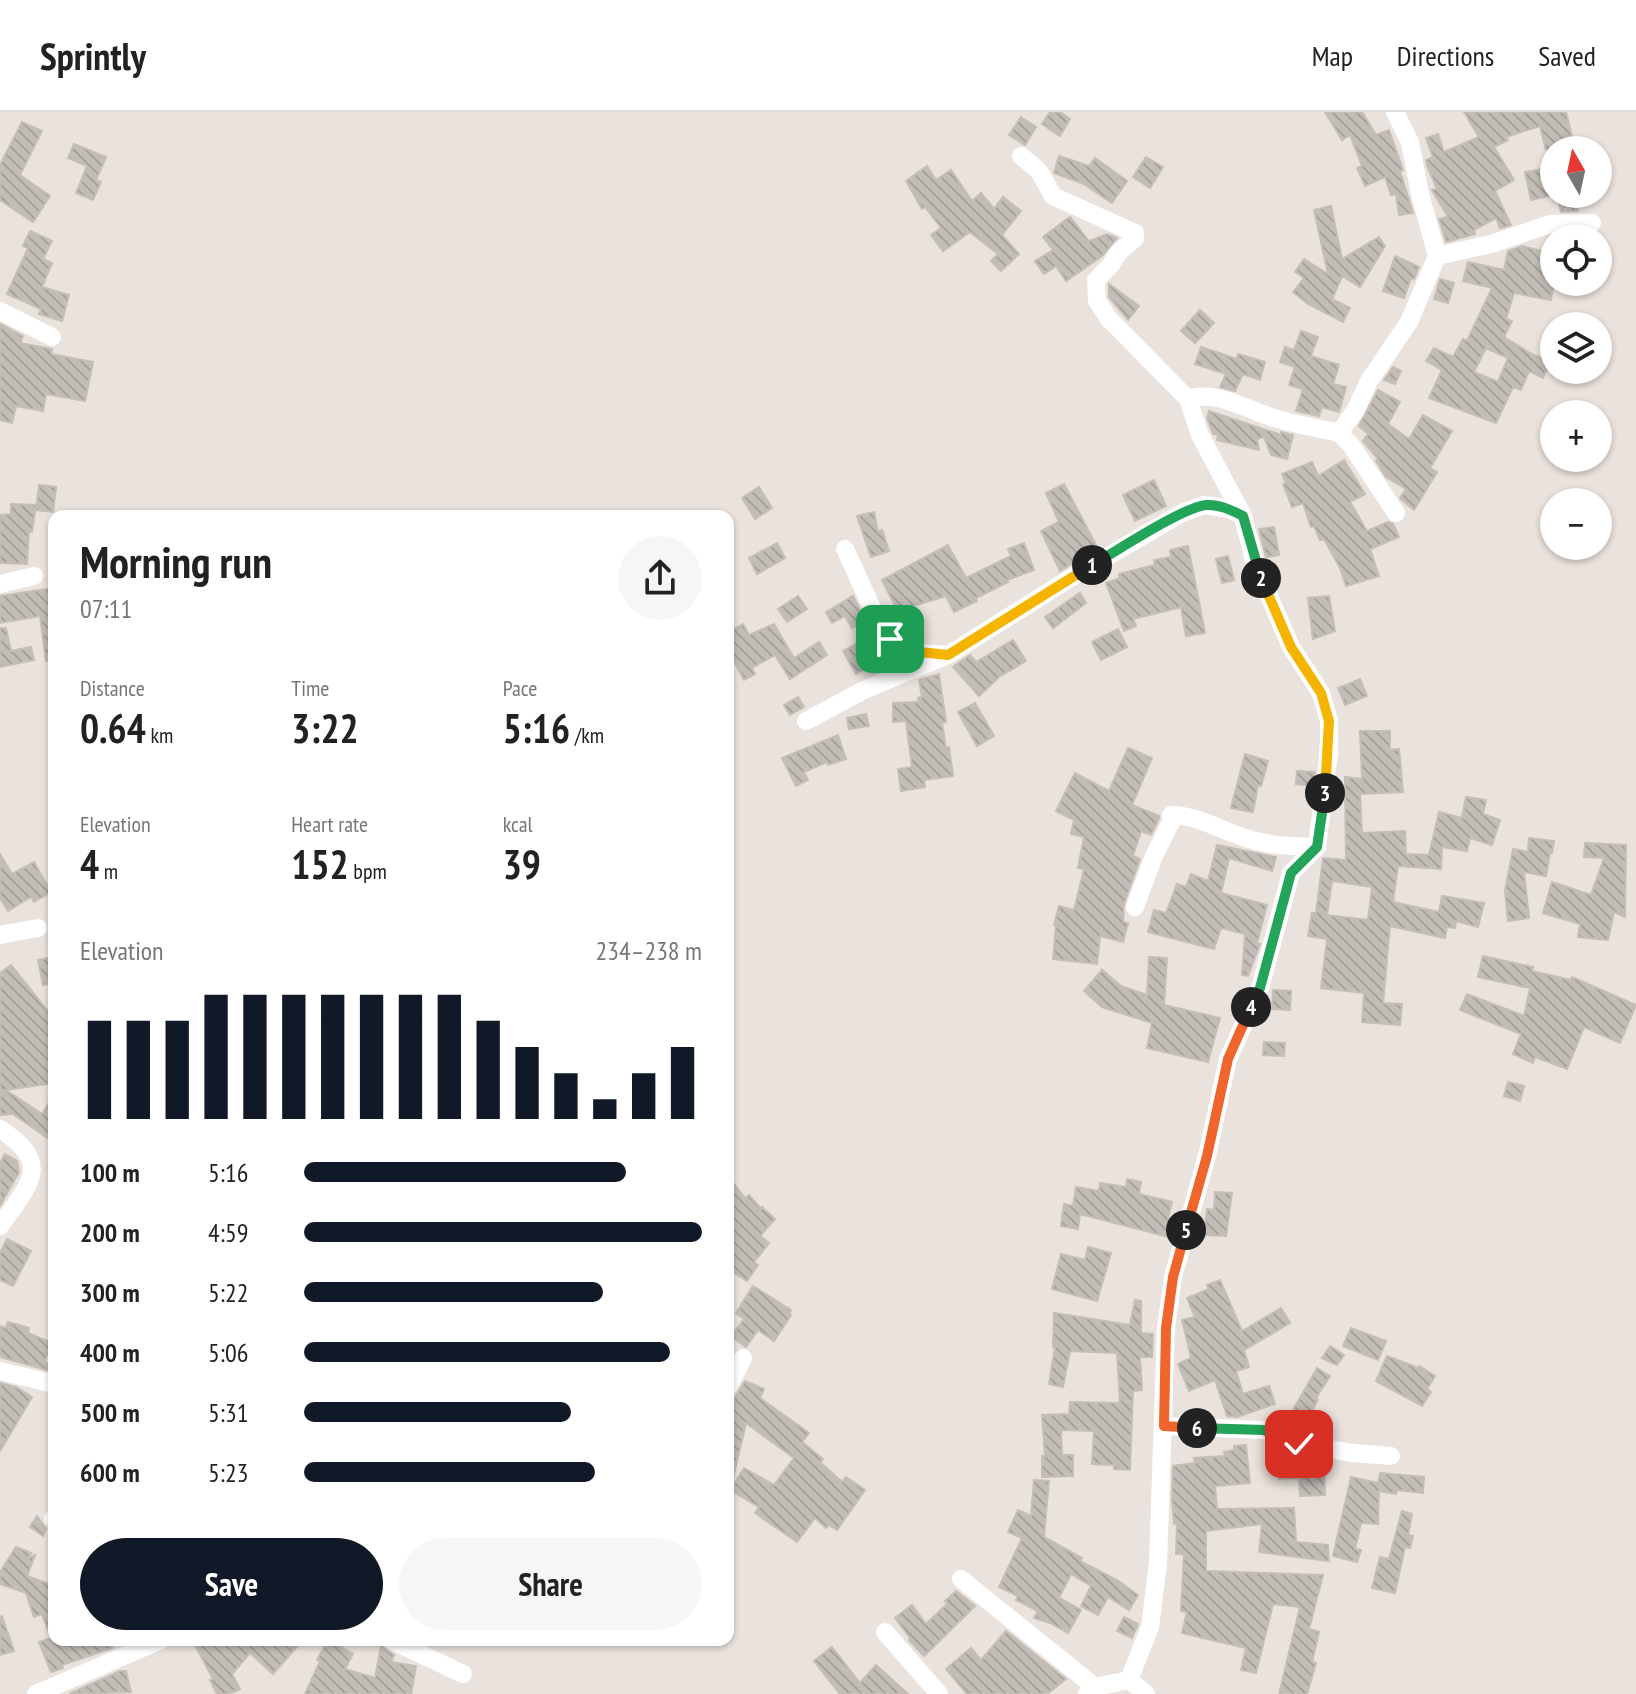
<!DOCTYPE html>
<meta charset="utf-8">
<style>
:root{--surface:#fff;--page:#f6f6f6;--text:#222;--muted:#767676;--line:#e0e0e0;--accent:#111827}
body{margin:0;font-family:"PT Sans Narrow",sans-serif;background:var(--page);color:var(--text);height:100vh;display:flex;flex-direction:column;font-size:30px;white-space:nowrap}
*{box-sizing:border-box;margin:0}
p{font-size:26px;color:var(--muted)}
.icon{flex:none;width:44px;height:44px;fill:none;stroke:currentColor;stroke-width:2;stroke-linecap:round;stroke-linejoin:round}
.map{position:relative;flex:1;overflow:hidden}
.sheet{position:absolute;left:48px;top:398px;width:686px;height:1136px;display:flex;flex-direction:column;background:var(--surface);border-radius:16px;box-shadow:0 2px 6px #0004}
.sheet>*{flex:none}
.needle{width:52px;rotate:351deg}
.fabs{position:absolute;left:1540px;top:24px;display:grid;gap:16px}
.fabs a{display:grid;place-items:center;width:72px;height:72px;border-radius:50%;background:var(--surface);box-shadow:0 2px 6px #0004;font-size:40px}
.pin{position:absolute;display:grid;place-items:center;width:68px;height:68px;color:#fff;margin:-34px;border-radius:16px;box-shadow:0 4px 12px #0006}
.km{position:absolute;width:40px;height:40px;margin:-20px;border-radius:50%;background:#222;color:#fff;font-size:22px;line-height:40px;text-align:center}
.round{display:grid;place-items:center;flex:none;width:84px;height:84px;border-radius:42px;background:var(--page)}
.headline{display:flex;align-items:center;justify-content:space-between;height:136px;padding:0 32px}
h1{font-size:44px;font-weight:700;line-height:60px}
.figures{display:grid;grid-template-columns:repeat(3,1fr);gap:12px;height:136px;padding:8px 32px}
.figures div{display:grid;align-content:center}
.figures b{font-size:40px;font-weight:700}
.figures small{font-size:22px;font-weight:400}
.figures p{font-size:22px}
.chart{height:224px;padding:16px 32px}
.chart p{display:flex;justify-content:space-between}
.chart svg{width:100%;height:144px;margin-top:8px;stroke:var(--accent);stroke-width:6}
.primary-button{display:flex;gap:16px;margin-top:auto;padding:16px 32px}
.primary-button a{flex:1;height:92px;border-radius:48px;background:var(--accent);color:#fff;font-size:32px;font-weight:700;line-height:92px;text-align:center}
.primary-button a+a{background:var(--page);color:var(--text)}
ul{padding:0 32px;list-style:none;font-size:26px}
li{display:grid;grid-template-columns:128px 96px 1fr;align-items:center;height:60px}
li i{height:20px;border-radius:10px;background:var(--accent)}
header{display:flex;align-items:center;gap:48px;box-sizing:border-box;height:112px;padding:0 40px;background:var(--surface);border-bottom:2px solid var(--line)}
header strong{font-size:38px}
nav{display:flex;gap:44px;margin-inline-start:auto;font-size:28px}
.map>svg:first-child{display:block}
.building{fill:url(#building-back-hatch);stroke:#c5beb6;stroke-width:2;fill-rule:evenodd}
.lines{fill:none;stroke-linecap:round;stroke-linejoin:round}
.minor{stroke:#fff;stroke-width:18}
.split-1-casing{stroke:#fff;stroke-width:16}
.split-2-casing{stroke:#fff;stroke-width:16}
.split-3-casing{stroke:#fff;stroke-width:16}
.split-4-casing{stroke:#fff;stroke-width:16}
.split-5-casing{stroke:#fff;stroke-width:16}
.split-6-casing{stroke:#fff;stroke-width:16}
.split-7-casing{stroke:#fff;stroke-width:16}
.split-1{stroke:#f5b400;stroke-width:10}
.split-2{stroke:#22a559;stroke-width:10}
.split-3{stroke:#f5b400;stroke-width:10}
.split-4{stroke:#22a559;stroke-width:10}
.split-5{stroke:#f0652b;stroke-width:10}
.split-6{stroke:#f0652b;stroke-width:10}
.split-7{stroke:#22a559;stroke-width:10}
</style>
<header>
<strong>Sprintly</strong>
<nav><a>Map</a><a>Directions</a><a>Saved</a></nav>
</header>
<div class="map">
<svg width="1636" height="1582" viewBox="0 0 1636 1582">
<defs>
<pattern id="building-back-hatch" width="6" height="6" patternUnits="userSpaceOnUse" patternTransform="scale(2)"><rect width="6" height="6" fill="#c3bdb7"/><path d="M-1 5l2 2M0 0l6 6M5-1l2 2" fill="none" stroke="#a8a29d"/></pattern>
</defs>
<rect width="100%" height="100%" fill="#eae2dc"/>
<g class="building">
<path d="M1050,0H1060L1070,7L1060,24L1042,12Z"/>
<path d="M1325,0H1362L1376,23L1389,18L1403,58L1400,59L1413,101L1399,103L1396,82L1391,83L1385,65L1365,74L1357,56L1362,54L1350,23L1342,28Z"/>
<path d="M1464,0H1566L1575,38H1546L1540,14L1506,25L1508,28L1494,35L1514,68L1495,79L1511,113L1500,116L1496,106L1474,118L1475,122L1446,130L1439,107L1448,105L1432,78L1437,77L1427,54L1426,48L1433,45L1426,26L1438,22L1444,40L1479,25Z"/>
<path d="M1021,5L1036,15L1025,33L1009,23Z"/>
<path d="M22,10L42,19L20,63L50,84L33,110L0,88V53Z"/>
<path d="M74,32L106,45L96,68L101,70L93,88L76,81L87,54L68,46Z"/>
<path d="M1059,44L1089,54L1095,46L1127,69L1112,91L1084,72L1054,61Z"/>
<path d="M1146,45L1163,55L1150,76L1133,65Z"/>
<path d="M927,54L936,68L951,58L972,89L981,81L994,97L1003,85L1021,99L1002,123L1019,142L1001,159L991,149L998,142L970,120L943,139L931,123L941,116L925,95L922,97L906,69Z"/>
<path d="M1554,55V83L1531,88L1525,60Z"/>
<path d="M1557,82H1574L1578,99L1561,100Z"/>
<path d="M1331,94L1342,147L1379,125L1385,134L1360,175L1342,164L1332,187L1350,196L1343,210L1308,192L1293,180L1304,166L1295,160L1304,147L1328,162L1314,98Z"/>
<path d="M1070,105L1088,128L1087,130L1107,122L1117,126L1102,144L1066,169L1056,154L1044,162L1035,149L1053,138L1043,125Z"/>
<path d="M30,119L52,129L43,147L52,151L42,175L69,183L62,209L39,202L41,197L7,182L28,136L23,134Z"/>
<path d="M1522,134L1554,142V171L1551,188L1514,181L1506,207L1512,209L1504,225L1530,241L1550,250L1543,266L1529,259L1521,278L1513,275L1496,311L1429,286L1442,258L1426,249L1434,236L1453,245L1463,227L1467,229L1492,176L1463,169L1468,150L1504,158L1508,139ZM1486,236L1508,246L1498,270L1474,260Z"/>
<path d="M1395,144L1419,155L1414,167L1411,166L1404,186L1383,179Z"/>
<path d="M1440,167L1454,171L1448,191L1434,187Z"/>
<path d="M1109,172L1139,194L1128,208L1109,185Z"/>
<path d="M1200,198L1214,211L1195,231L1181,219Z"/>
<path d="M0,212L23,224L20,231L52,237L51,242L93,250L85,289L46,282L43,299L16,294L12,311L0,308Z"/>
<path d="M1301,219L1318,225L1311,244L1339,253L1333,272L1346,275L1339,300L1322,295L1319,304L1296,299L1303,277L1289,273L1295,255L1280,250L1285,235L1294,238Z"/>
<path d="M1201,235L1237,247L1238,242L1265,250L1260,268L1243,262L1235,279L1220,275L1226,262L1195,252Z"/>
<path d="M1393,255L1401,259L1395,272L1384,268Z"/>
<path d="M1378,278L1400,290L1388,312L1409,327L1423,303L1452,319L1430,356L1437,360L1414,398L1400,386L1406,377L1386,365L1376,349L1378,347L1363,329L1368,322L1359,314Z"/>
<path d="M1209,299L1281,323V320L1293,323L1287,347L1271,343L1264,325L1257,327L1259,338L1217,328L1218,323L1213,322L1207,306Z"/>
<path d="M1344,348L1365,382L1350,390L1367,419L1388,410L1393,412L1399,425L1370,437L1379,464L1346,474L1340,456L1324,427L1320,428L1314,414L1311,415L1303,391L1292,395L1283,372L1286,371L1282,362L1312,350L1318,364Z"/>
<path d="M1154,368L1166,394L1135,409L1123,383Z"/>
<path d="M1064,372L1096,433L1074,444L1076,449L1060,459L1041,419L1059,410L1046,381Z"/>
<path d="M39,373L56,375L53,400L36,398Z"/>
<path d="M759,375L772,396L755,407L742,386Z"/>
<path d="M11,392L36,393L32,420L29,419L27,452L0,451V403L11,402Z"/>
<path d="M874,400L878,420L882,418L889,439L871,445L857,404Z"/>
<path d="M1274,415L1279,443L1266,445L1259,417Z"/>
<path d="M777,431L785,446L757,462L749,446Z"/>
<path d="M1024,431L1034,458L1007,468L1008,470L976,486L977,489L954,500L946,484L913,494L923,515L909,522L882,468L948,433L966,466L1011,444L1008,437Z"/>
<path d="M1188,434L1205,521L1186,524L1181,495L1133,507L1136,514L1124,519L1106,471L1120,466L1119,462L1155,453L1154,448L1171,445L1170,438Z"/>
<path d="M1228,444L1234,468L1222,471L1216,447Z"/>
<path d="M54,476V548L46,549L40,504L0,511V484Z"/>
<path d="M1080,481L1086,491L1053,516L1045,505Z"/>
<path d="M798,484L807,497L787,510L778,497Z"/>
<path d="M853,484L865,509L852,516L845,504L832,511L826,500Z"/>
<path d="M1329,484L1335,519L1313,527L1308,486Z"/>
<path d="M743,512L749,523L774,512L794,546L819,530L827,543L790,567L775,543L752,556L755,562L744,568L733,547L728,549V520Z"/>
<path d="M0,516H6L11,539L31,535L34,548L0,555Z"/>
<path d="M1118,517L1127,535L1101,548L1092,530Z"/>
<path d="M867,526L880,548L856,562L843,539Z"/>
<path d="M1013,528L1026,549L999,565L979,584L953,555L970,543L976,550Z"/>
<path d="M939,562L946,610L942,611L946,636L949,635L953,664L924,668L925,675L901,679L898,657L912,655L906,609L893,610V591L919,590L918,586L922,585L919,568Z"/>
<path d="M1360,567L1367,584L1345,593L1338,576Z"/>
<path d="M798,585L804,595L790,603L784,593Z"/>
<path d="M975,591L994,624L977,634L958,600Z"/>
<path d="M866,602L869,614L849,617L847,606Z"/>
<path d="M1360,619H1390V638L1399,637L1403,680L1360,682L1362,721L1405,719L1406,742L1429,743L1439,700L1462,706L1466,685L1486,688L1483,702L1500,708L1492,733L1470,726L1467,739L1442,735L1441,757L1398,754L1393,790L1439,800L1442,784L1484,791L1478,815L1456,809L1455,816L1447,815L1445,826L1390,814L1383,891L1402,892L1400,913L1362,910L1364,881L1321,876L1327,827L1308,824L1312,801H1316L1323,746L1346,748L1345,665L1362,667ZM1332,769L1372,775L1368,808L1327,803Z"/>
<path d="M838,623L846,647L828,653L827,650L804,660L808,668L796,674L782,646Z"/>
<path d="M1128,636L1152,646L1132,693L1159,704V706L1151,723L1141,719L1133,744L1140,747L1124,792L1123,810L1128,811L1123,830L1100,824L1097,852L1053,847L1056,813H1054L1059,794L1074,798L1084,757L1078,756L1084,725L1071,722L1074,708L1056,699L1075,661L1109,679Z"/>
<path d="M1245,642L1268,649L1261,674L1258,673L1253,700L1231,696Z"/>
<path d="M1297,659L1315,660L1313,674L1296,672Z"/>
<path d="M1529,726L1554,729L1552,741H1550L1546,764L1524,760L1529,806L1508,809L1505,779L1513,737L1528,740Z"/>
<path d="M1585,731L1626,733L1625,805L1614,800L1608,828L1578,825L1580,812L1543,801L1552,770L1591,783L1604,746L1584,745Z"/>
<path d="M1217,733L1276,745L1272,759L1229,746L1221,781L1267,793L1257,831L1260,832L1248,864L1242,863L1245,822L1221,816L1214,837L1148,820L1154,798L1166,801L1177,772L1186,775L1191,762L1208,769Z"/>
<path d="M0,742L12,762L34,750L51,780L34,790L31,785L8,799L0,786Z"/>
<path d="M1483,844L1533,855L1532,859L1571,868L1572,865L1636,893L1620,931L1584,915L1567,957L1535,945L1533,951L1513,942L1521,922L1460,898L1467,882L1524,904L1530,876L1478,865Z"/>
<path d="M54,845V871L43,873L38,848Z"/>
<path d="M1149,845L1167,846L1164,893L1220,906L1208,950L1147,936L1152,911L1102,895L1084,879L1102,858L1121,874L1147,883Z"/>
<path d="M11,853L52,904L54,971L6,978L42,1002L54,983V1020L49,1027L13,1002L0,1003V861Z"/>
<path d="M1273,878L1291,879L1290,898L1272,897Z"/>
<path d="M1264,930L1285,931L1284,944L1263,943Z"/>
<path d="M1508,970L1524,974L1520,989L1504,984Z"/>
<path d="M5,1042L17,1049L19,1060L0,1094V1051Z"/>
<path d="M728,1064L745,1086L749,1083L761,1097L762,1095L775,1107L760,1124L769,1131L754,1150L758,1153L747,1169L728,1157Z"/>
<path d="M1127,1067L1141,1070L1139,1082L1172,1090L1168,1106L1173,1107L1169,1125L1080,1102L1078,1117L1061,1114L1064,1092L1073,1094L1076,1075L1099,1079L1100,1071L1126,1075Z"/>
<path d="M1215,1080L1232,1081L1226,1124L1204,1123L1207,1097L1214,1098Z"/>
<path d="M7,1127L31,1139L13,1174L0,1168V1141Z"/>
<path d="M1088,1135L1111,1141L1097,1189L1052,1177L1061,1142L1085,1148Z"/>
<path d="M1220,1168L1242,1219L1281,1196L1290,1211L1244,1238L1249,1255L1236,1259L1243,1282L1269,1274L1275,1292L1237,1305L1227,1304L1215,1268L1189,1279L1178,1252L1191,1246L1182,1208L1195,1205L1187,1186L1209,1177L1207,1173Z"/>
<path d="M753,1174L791,1198L789,1202L791,1203L774,1229L758,1218L746,1235L731,1224L744,1207L736,1201Z"/>
<path d="M1135,1188L1141,1189V1221L1153,1222L1152,1245H1140L1142,1278L1133,1279L1130,1358L1114,1357V1353L1092,1352L1094,1319L1061,1318L1062,1343H1073V1364L1042,1365V1344H1045L1042,1303L1069,1302L1070,1290L1120,1291L1117,1241L1070,1239L1063,1275L1049,1272L1055,1235H1053L1054,1201L1130,1213Z"/>
<path d="M8,1210L29,1216L28,1221L52,1231L44,1250L50,1252L47,1258L0,1245V1214L6,1216Z"/>
<path d="M1351,1216L1386,1229L1378,1248L1343,1234Z"/>
<path d="M1330,1234L1344,1243L1337,1253L1322,1246Z"/>
<path d="M1387,1244L1418,1256L1419,1254L1435,1264L1427,1277L1431,1280L1422,1294L1376,1269Z"/>
<path d="M1317,1256L1330,1264L1316,1286L1318,1288L1304,1313L1289,1305Z"/>
<path d="M745,1269L764,1277L760,1286L809,1321L802,1330L823,1347L820,1350L842,1370L846,1365L865,1378L837,1418L829,1413L826,1416L815,1406L797,1430L755,1401L759,1395L730,1378L744,1356L774,1373L794,1346L746,1311L733,1366H728V1297Z"/>
<path d="M0,1271L16,1275L32,1285L0,1339Z"/>
<path d="M1246,1333L1250,1371L1215,1374L1217,1397L1294,1396L1296,1430L1328,1433L1329,1449L1259,1440L1262,1412L1206,1419V1459L1323,1463L1309,1517L1319,1520L1312,1550L1316,1551L1307,1582H1279L1300,1495L1273,1492L1256,1561L1241,1558L1246,1536L1182,1521L1187,1500L1181,1499L1184,1442H1176L1177,1411L1174,1412L1172,1388L1173,1354L1195,1351L1194,1346L1225,1344L1224,1340L1234,1338V1334Z"/>
<path d="M1279,1340L1295,1343V1352L1324,1351L1325,1383L1300,1384L1299,1366L1279,1367Z"/>
<path d="M1380,1361L1424,1365L1423,1381L1397,1378L1396,1382L1379,1379L1378,1412L1361,1411L1355,1437L1361,1438L1357,1450L1333,1444L1351,1365L1378,1371Z"/>
<path d="M1034,1368L1049,1369L1044,1425L1082,1446L1080,1449L1117,1468L1138,1483L1129,1498L1108,1485L1098,1503L1081,1494L1091,1474L1071,1462L1059,1486L1081,1498L1068,1521L1050,1511L1034,1506L1038,1499L1016,1488L1018,1484L999,1475L1022,1426L1008,1420L1018,1398L1031,1404Z"/>
<path d="M1402,1399L1412,1402L1408,1423L1413,1424L1410,1436L1405,1435L1395,1481L1372,1476L1380,1445L1389,1447Z"/>
<path d="M37,1404L46,1417L43,1424L30,1415Z"/>
<path d="M16,1435L31,1441L28,1446L35,1443L27,1464L54,1474V1528H110L112,1536L62,1553L63,1556L51,1560L39,1530L51,1526L42,1502L34,1505L26,1481L0,1472V1460Z"/>
<path d="M956,1479L975,1494L924,1544L909,1528L910,1526L895,1506L912,1493L926,1512L947,1492L945,1489Z"/>
<path d="M2,1504L14,1539L0,1543V1505Z"/>
<path d="M1124,1505L1138,1512L1132,1526L1117,1519Z"/>
<path d="M1006,1519L1066,1567L1047,1582H967L946,1557L971,1536L981,1548Z"/>
<path d="M201,1528H303L273,1562L250,1541L232,1562L240,1577L229,1582H217L210,1568L213,1567L194,1531Z"/>
<path d="M328,1528L353,1542L345,1557L375,1566L381,1534L394,1543L391,1550L416,1554L411,1582H305L320,1549L317,1548Z"/>
<path d="M832,1535L860,1571L876,1553L908,1582H840L814,1549Z"/>
<path d="M120,1559H126L131,1580L69,1582Z"/>
</g>
<g class="lines">
<g class="minor">
<path d="M1021,44L1039,59L1053,84L1135,121V126L1118,141L1111,153L1096,168L1097,189L1109,207L1188,287"/>
<path d="M1437,144L1491,132L1550,112L1592,111"/>
<path d="M0,199L52,225"/>
<path d="M1339,321L1351,333L1396,401"/>
<path d="M845,437C857,460 880,525 901,536C913,543 932,541 945,543"/>
<path d="M0,472L34,464"/>
<path d="M806,609L864,578L948,543L1069,467L1182,401L1204,393L1229,397L1243,404"/>
<path d="M1135,795L1154,744L1172,708L1171,703C1198,703 1224,720 1249,727C1271,734 1294,734 1317,735"/>
<path d="M0,823L38,816"/>
<path d="M0,1017C53,1051 30,1072 0,1114"/>
<path d="M0,1259L54,1272"/>
<path d="M728,1275L743,1246"/>
<path d="M1164,1314L1264,1318L1299,1332L1353,1341L1391,1344"/>
<path d="M53,1407H54"/>
<path d="M961,1467L1095,1575"/>
<path d="M885,1520L939,1582"/>
<path d="M391,1528L463,1562"/>
<path d="M1129,1568L1146,1582"/>
<path d="M36,1582L161,1528"/>
<path d="M1087,1582L1095,1575L1129,1568L1150,1515L1158,1451L1166,1216L1173,1165L1207,1044L1228,947L1260,876L1291,761L1317,735L1329,641V609L1321,581L1291,535L1254,449L1243,404L1200,323L1188,287C1216,277 1251,300 1278,307C1297,313 1318,316 1339,321L1355,299L1369,269L1409,210L1437,144L1420,82L1410,30L1395,0"/>
</g>
</g>
<g class="lines">
<defs>
<path id="split-1" d="M890,527L900,536L910,539L948,543L1092,453"/>
<path id="split-2" d="M1092,453C1117,439 1181,396 1206,393C1219,392 1231,398 1243,404L1261,466"/>
<path id="split-3" d="M1261,466L1291,535L1321,581L1329,609L1325,681"/>
<path id="split-4" d="M1251,895L1260,876L1291,761L1317,735L1325,681"/>
<path id="split-5" d="M1186,1118L1207,1044L1228,947L1251,895"/>
<path id="split-6" d="M1186,1118L1173,1165L1166,1216L1164,1314L1197,1316"/>
<path id="split-7" d="M1197,1316L1264,1318L1299,1332"/>
</defs>
<use href="#split-1" class="split-1-casing"/>
<use href="#split-2" class="split-2-casing"/>
<use href="#split-3" class="split-3-casing"/>
<use href="#split-4" class="split-4-casing"/>
<use href="#split-5" class="split-5-casing"/>
<use href="#split-6" class="split-6-casing"/>
<use href="#split-7" class="split-7-casing"/>
<use href="#split-1" class="split-1"/>
<use href="#split-2" class="split-2"/>
<use href="#split-3" class="split-3"/>
<use href="#split-4" class="split-4"/>
<use href="#split-5" class="split-5"/>
<use href="#split-6" class="split-6"/>
<use href="#split-7" class="split-7"/>
</g>
</svg>
<div class="fabs">
<a><svg class="needle" viewBox="-14 -14 28 28"><path d="M0-13l5 13h-10z" fill="#e53935"/><path d="M0 13l5-13h-10z" fill="#767676"/></svg></a>
<a><svg class="icon" aria-label="locate" viewBox="0 0 24 24"><circle cx="12" cy="12" r="6"/><path d="M12 2v4M12 18v4M2 12h4M18 12h4"/></svg></a>
<a><svg class="icon" aria-label="layers" viewBox="0 0 24 24"><path d="M12 4l9 5-9 5-9-5zM3 14l9 5 9-5"/></svg></a>
<a>+</a>
<a>−</a>
</div>
<div class="pin" style="left:890px;top:527px;background:#1e9e55"><svg class="icon" aria-label="arrive" viewBox="0 0 24 24"><path d="M6 21V4h12l-3 4 3 4H6"/></svg></div>
<div class="pin" style="left:1299px;top:1332px;background:#d93025"><svg class="icon" aria-label="check" viewBox="0 0 24 24"><path d="M5 12l5 5 9-10"/></svg></div>
<b class="km" style="left:1092px;top:453px">1</b>
<b class="km" style="left:1261px;top:466px">2</b>
<b class="km" style="left:1325px;top:681px">3</b>
<b class="km" style="left:1251px;top:895px">4</b>
<b class="km" style="left:1186px;top:1118px">5</b>
<b class="km" style="left:1197px;top:1316px">6</b>
<section class="sheet">
<div class="headline"><div><h1>Morning run</h1><p>07:11</p></div><a class="round"><svg class="icon" aria-label="share" viewBox="0 0 24 24"><path d="M12 15V3M7 8l5-5 5 5M5 13v7h14v-7"/></svg></a></div>
<div class="figures">
<div><p>Distance</p><b>0.64<small> km</small></b></div>
<div><p>Time</p><b>3:22</b></div>
<div><p>Pace</p><b>5:16<small> /km</small></b></div>
</div>
<div class="figures">
<div><p>Elevation</p><b>4<small> m</small></b></div>
<div><p>Heart rate</p><b>152<small> bpm</small></b></div>
<div><p>kcal</p><b>39</b></div>
</div>
<div class="chart"><p><span>Elevation</span>234–238 m</p>
<svg viewBox="0 0 160 44" preserveAspectRatio="none"><path d="M5 44V14M15 44V14M25 44V14M35 44V6M45 44V6M55 44V6M65 44V6M75 44V6M85 44V6M95 44V6M105 44V14M115 44V22M125 44V30M135 44V38M145 44V30M155 44V22"/></svg>
</div>
<ul>
<li><b>100 m</b>5:16<i style="width:81%"></i></li>
<li><b>200 m</b>4:59<i style="width:100%"></i></li>
<li><b>300 m</b>5:22<i style="width:75%"></i></li>
<li><b>400 m</b>5:06<i style="width:92%"></i></li>
<li><b>500 m</b>5:31<i style="width:67%"></i></li>
<li><b>600 m</b>5:23<i style="width:73%"></i></li>
</ul>
<div class="primary-button"><a>Save</a><a>Share</a></div>
</section>
</div>
